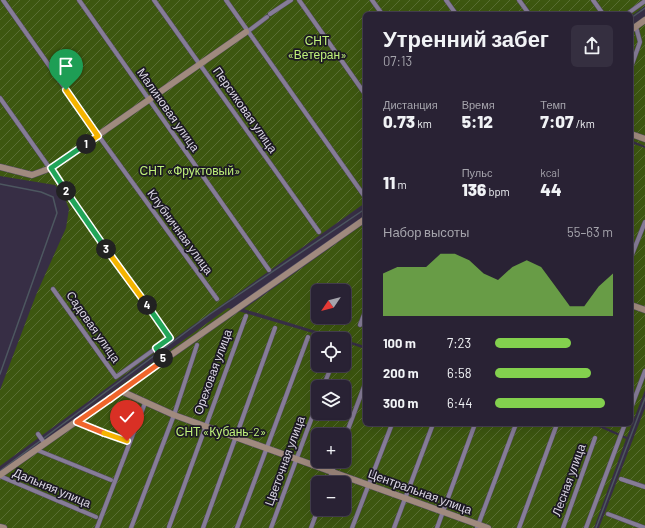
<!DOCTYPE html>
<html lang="ru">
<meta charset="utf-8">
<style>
:root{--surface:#292234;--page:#352f40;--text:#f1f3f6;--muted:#a5a4ac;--line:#453f4f;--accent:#83d04e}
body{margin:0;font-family:Barlow,sans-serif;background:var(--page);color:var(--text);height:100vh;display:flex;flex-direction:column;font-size:15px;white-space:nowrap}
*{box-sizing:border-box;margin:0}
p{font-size:13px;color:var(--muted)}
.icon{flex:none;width:22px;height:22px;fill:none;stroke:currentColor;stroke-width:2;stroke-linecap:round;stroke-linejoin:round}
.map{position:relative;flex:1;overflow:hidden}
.drawer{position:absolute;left:363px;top:12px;width:270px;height:414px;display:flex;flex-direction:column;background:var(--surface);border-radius:6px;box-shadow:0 4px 16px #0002,0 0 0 1px var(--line)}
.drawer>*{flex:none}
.needle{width:26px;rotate:235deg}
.fabs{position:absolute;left:311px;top:284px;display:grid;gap:8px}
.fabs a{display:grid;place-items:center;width:40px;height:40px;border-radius:6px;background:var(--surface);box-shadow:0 4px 16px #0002,0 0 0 1px var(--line);font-size:20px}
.pin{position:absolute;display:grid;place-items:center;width:34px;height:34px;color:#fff;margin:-41px -17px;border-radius:50% 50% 50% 0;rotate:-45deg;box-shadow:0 0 4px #0007}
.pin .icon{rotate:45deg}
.km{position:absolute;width:20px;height:20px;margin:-10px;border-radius:50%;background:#222;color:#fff;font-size:11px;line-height:20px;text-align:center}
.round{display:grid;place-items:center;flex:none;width:42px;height:42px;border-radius:6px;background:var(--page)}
.summary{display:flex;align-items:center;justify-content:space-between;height:68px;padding:0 20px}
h1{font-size:22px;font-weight:800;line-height:30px}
.figures{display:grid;grid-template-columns:repeat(3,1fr);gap:6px;height:68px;padding:4px 20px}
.figures div{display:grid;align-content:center}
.figures b{font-size:17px;font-weight:800}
.figures small{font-size:11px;font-weight:400}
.figures p{font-size:11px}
.chart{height:112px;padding:8px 20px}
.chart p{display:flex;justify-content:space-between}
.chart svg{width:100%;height:72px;margin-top:4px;fill:var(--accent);opacity:.7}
ul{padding:0 20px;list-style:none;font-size:13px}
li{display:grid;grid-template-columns:64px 48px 1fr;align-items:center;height:30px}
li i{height:10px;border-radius:5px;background:var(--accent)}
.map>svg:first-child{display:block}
.garden{fill:url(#garden-furrows);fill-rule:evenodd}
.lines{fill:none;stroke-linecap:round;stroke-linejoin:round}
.stream{stroke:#4d5760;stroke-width:1.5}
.street-casing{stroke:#534c5f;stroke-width:5}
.secondary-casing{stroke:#534c5f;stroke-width:7}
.street{stroke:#867c97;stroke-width:4}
.secondary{stroke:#a08a7e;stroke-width:6}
.split-1-casing{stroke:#fff;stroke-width:8}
.split-2-casing{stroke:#fff;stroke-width:8}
.split-3-casing{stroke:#fff;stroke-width:8}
.split-4-casing{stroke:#fff;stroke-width:8}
.split-5-casing{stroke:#fff;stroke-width:8}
.split-6-casing{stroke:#fff;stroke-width:8}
.split-7-casing{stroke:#fff;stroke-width:8}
.split-8-casing{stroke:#fff;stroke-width:8}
.split-1{stroke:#f5b400;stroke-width:5}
.split-2{stroke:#22a559;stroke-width:5}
.split-3{stroke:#22a559;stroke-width:5}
.split-4{stroke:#f5b400;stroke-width:5}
.split-5{stroke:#22a559;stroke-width:5}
.split-6{stroke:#f0652b;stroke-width:5}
.split-7{stroke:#f0652b;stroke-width:5}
.split-8{stroke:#f5b400;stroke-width:5}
.labels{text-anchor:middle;stroke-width:3.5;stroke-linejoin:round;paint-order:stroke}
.park-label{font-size:12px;fill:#bff17a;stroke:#1c1923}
.street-label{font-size:12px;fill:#dcd7e5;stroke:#1c1923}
</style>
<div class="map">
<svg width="645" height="528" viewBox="0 0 645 528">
<defs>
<pattern id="garden-furrows" width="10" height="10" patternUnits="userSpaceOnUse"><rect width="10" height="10" fill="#3d5710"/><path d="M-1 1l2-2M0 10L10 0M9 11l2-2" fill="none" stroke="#586e33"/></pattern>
</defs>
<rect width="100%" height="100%" fill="#372e45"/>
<g class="garden">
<path d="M0,0H521L531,14H365V203L189,328L0,466V390L36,295L66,228L69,209L64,196L55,185L0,176Z"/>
<path d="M522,0H645V6L631,16V14H532Z"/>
<path d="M645,16V146L631,140V26Z"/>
<path d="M631,143L645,148V390L627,437L598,424H631Z"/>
<path d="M365,223V346L244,309ZM318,291H344V317H318Z"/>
<path d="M228,308L333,339H318V365H344V342L365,349V424H592L626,439L594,528H0V473ZM318,387H344V413H318ZM318,435H344V461H318ZM318,483H344V509H318Z"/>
<path d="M645,408V528H599Z"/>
</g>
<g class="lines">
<g class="stream">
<path d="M631,18L645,8"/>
<path d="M0,184L41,192L53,197L57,213L0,374"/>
<path d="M0,471L210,314L365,209"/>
<path d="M596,528L645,398"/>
</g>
<defs>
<g id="street">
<path d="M3,0L98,135L217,299"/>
<path d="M79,0L269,270"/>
<path d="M154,0L319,232"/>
<path d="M226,0L365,197"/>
<path d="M299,0L365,94"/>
<path d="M372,0L382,14"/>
<path d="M446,0L456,14"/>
<path d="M519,0L529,14"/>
<path d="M593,0L603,14"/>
<path d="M270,14L291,0"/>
<path d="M627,14L645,1"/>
<path d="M247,32L267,17"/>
<path d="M631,67L640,42L636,27"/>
<path d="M0,98L170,338L116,377L53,289"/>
<path d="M631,257L645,222"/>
<path d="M360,325L365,312"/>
<path d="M156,349L164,360"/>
<path d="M323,387L332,365"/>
<path d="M631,408L645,371"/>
<path d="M77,422L127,441"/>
<path d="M38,434L45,444"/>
<path d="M344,440L365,384"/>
<path d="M37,450L111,480"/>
<path d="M0,476L96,517"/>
<path d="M621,479L645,487"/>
<path d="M328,483L336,461"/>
<path d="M608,514L645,528"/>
<path d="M169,527L246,316"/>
<path d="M97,528L145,403"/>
<path d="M131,528L174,415L197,345"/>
<path d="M203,528L275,328"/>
<path d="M237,528L308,337"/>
<path d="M271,528L318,401"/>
<path d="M311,528L318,509"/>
<path d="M352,528L392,424"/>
<path d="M394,528L433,424"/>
<path d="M437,528L475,424"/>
<path d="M477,528L516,424"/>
<path d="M519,528L557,424"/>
<path d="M563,528L595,438"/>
<path d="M586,528L625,424"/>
</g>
<g id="secondary">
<path d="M631,30L645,20"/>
<path d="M631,134L645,139"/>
<path d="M0,167L32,175L51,168L246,32"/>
<path d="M631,305L645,310"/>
<path d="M121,391L174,415L488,528"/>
<path d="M0,475L365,219"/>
<path d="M0,527L4,528"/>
</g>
</defs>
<use href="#street" class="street-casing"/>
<use href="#secondary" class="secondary-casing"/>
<use href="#street" class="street"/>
<use href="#secondary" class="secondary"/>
</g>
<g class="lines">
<defs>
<path id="split-1" d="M66,90L98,136L86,144"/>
<path id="split-2" d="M66,191L51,168L86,144"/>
<path id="split-3" d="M66,191L106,249"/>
<path id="split-4" d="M106,249L147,305"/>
<path id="split-5" d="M147,305L170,338L156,348L163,358"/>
<path id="split-6" d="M110,399L164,360L163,358"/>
<path id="split-7" d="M104,433L77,422L110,399"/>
<path id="split-8" d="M104,433L127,441"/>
</defs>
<use href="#split-1" class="split-1-casing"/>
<use href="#split-2" class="split-2-casing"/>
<use href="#split-3" class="split-3-casing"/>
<use href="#split-4" class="split-4-casing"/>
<use href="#split-5" class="split-5-casing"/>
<use href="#split-6" class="split-6-casing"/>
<use href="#split-7" class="split-7-casing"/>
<use href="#split-8" class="split-8-casing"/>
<use href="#split-1" class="split-1"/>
<use href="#split-2" class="split-2"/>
<use href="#split-3" class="split-3"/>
<use href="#split-4" class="split-4"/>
<use href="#split-5" class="split-5"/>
<use href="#split-6" class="split-6"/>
<use href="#split-7" class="split-7"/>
<use href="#split-8" class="split-8"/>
</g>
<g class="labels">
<g class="park-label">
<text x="317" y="45">СНТ<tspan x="317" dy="14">«Ветеран»</tspan></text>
<text x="190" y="175">СНТ «Фруктовый»</text>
<text x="221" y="436">СНТ «Кубань-2»</text>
</g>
<g class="street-label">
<text transform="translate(168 110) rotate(55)" y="4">Малиновая улица</text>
<text transform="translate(245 110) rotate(55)" y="4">Персиковая улица</text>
<text transform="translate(180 232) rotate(54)" y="4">Клубничная улица</text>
<text transform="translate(93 327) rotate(55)" y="4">Садовая улица</text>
<text transform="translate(213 372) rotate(-70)" y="4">Ореховая улица</text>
<text transform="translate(285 461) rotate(-70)" y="4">Цветочная улица</text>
<text transform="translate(569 480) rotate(-70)" y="4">Лесная улица</text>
<text transform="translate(52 488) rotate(23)" y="4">Дальняя улица</text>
<text transform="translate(420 492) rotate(20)" y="4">Центральная улица</text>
</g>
</g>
</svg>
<div class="fabs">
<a><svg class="needle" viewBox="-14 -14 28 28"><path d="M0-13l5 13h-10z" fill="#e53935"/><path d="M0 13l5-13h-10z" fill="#a5a4ac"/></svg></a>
<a><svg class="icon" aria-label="locate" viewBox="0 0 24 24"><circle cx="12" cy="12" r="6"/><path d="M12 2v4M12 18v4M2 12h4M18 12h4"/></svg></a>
<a><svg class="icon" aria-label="layers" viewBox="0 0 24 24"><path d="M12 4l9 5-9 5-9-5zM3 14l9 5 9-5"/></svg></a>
<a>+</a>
<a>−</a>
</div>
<div class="pin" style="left:66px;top:90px;background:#1e9e55"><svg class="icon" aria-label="arrive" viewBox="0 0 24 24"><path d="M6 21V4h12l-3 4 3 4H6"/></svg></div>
<div class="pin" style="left:127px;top:441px;background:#d93025"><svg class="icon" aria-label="check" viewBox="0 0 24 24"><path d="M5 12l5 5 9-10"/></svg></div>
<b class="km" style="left:86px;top:144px">1</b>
<b class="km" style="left:66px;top:191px">2</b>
<b class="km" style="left:106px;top:249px">3</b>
<b class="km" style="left:147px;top:305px">4</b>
<b class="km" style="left:163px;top:358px">5</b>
<section class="drawer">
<div class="summary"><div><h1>Утренний забег</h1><p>07:13</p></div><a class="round"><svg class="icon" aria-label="share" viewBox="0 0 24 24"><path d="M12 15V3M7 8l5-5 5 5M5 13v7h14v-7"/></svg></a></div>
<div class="figures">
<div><p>Дистанция</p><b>0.73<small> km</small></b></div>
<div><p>Время</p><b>5:12</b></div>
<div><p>Темп</p><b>7:07<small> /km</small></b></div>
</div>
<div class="figures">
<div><b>11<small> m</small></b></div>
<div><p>Пульс</p><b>136<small> bpm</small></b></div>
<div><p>kcal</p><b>44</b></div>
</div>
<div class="chart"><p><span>Набор высоты</span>55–63 m</p>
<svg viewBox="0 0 160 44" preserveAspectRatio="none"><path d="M0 44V18L10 14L20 14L30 14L40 6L50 6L60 10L70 18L80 22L90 14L100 10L110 14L120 26L130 38L140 38L150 26L160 18V44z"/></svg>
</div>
<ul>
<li><b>100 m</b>7:23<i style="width:64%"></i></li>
<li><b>200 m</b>6:58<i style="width:81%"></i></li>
<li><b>300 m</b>6:44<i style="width:93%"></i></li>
</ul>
</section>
</div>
